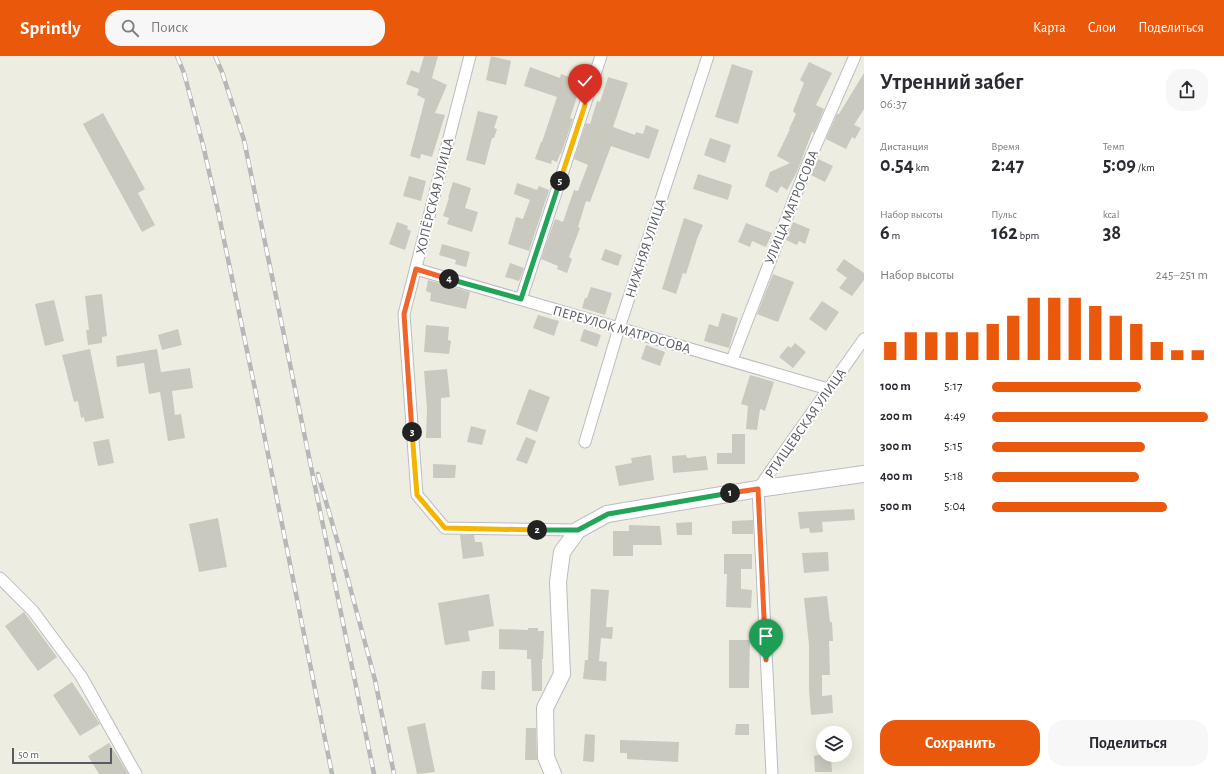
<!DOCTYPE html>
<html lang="ru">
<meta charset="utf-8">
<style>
:root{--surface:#fff;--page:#f7f7f7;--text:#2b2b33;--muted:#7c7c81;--accent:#ea580c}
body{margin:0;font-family:"Alegreya Sans",sans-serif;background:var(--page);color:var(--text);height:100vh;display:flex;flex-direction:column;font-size:15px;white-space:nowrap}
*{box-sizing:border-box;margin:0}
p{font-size:13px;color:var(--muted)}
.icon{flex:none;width:22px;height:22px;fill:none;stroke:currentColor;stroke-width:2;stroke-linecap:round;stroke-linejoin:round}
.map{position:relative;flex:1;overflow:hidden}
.drawer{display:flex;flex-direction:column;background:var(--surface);width:360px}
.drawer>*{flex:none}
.tools{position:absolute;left:816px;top:670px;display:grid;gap:8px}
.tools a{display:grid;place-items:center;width:36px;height:36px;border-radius:50%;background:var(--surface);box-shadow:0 4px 16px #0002;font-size:20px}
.scale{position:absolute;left:12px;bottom:10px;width:100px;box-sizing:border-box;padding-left:4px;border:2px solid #595b62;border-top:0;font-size:11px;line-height:14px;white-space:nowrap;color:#595b62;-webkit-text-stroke:3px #fff;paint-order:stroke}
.pin{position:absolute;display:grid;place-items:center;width:34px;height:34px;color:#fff;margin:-41px -17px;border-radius:50% 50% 50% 0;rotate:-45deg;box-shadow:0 0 4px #0007}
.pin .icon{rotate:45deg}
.km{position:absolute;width:20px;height:20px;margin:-10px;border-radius:50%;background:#222;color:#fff;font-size:11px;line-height:20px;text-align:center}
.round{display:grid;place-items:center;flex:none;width:42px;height:42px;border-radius:16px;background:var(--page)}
.headline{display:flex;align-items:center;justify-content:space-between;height:68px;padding:0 16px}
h1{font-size:22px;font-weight:700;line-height:30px}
.stats{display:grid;grid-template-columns:repeat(3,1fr);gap:6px;height:68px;padding:4px 16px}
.stats div{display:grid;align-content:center}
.stats b{font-size:20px;font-weight:700}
.stats small{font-size:11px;font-weight:400}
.stats p{font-size:11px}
.chart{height:112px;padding:8px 16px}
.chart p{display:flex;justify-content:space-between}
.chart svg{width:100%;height:72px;margin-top:4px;stroke:var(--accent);stroke-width:6}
.cta{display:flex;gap:8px;margin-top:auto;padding:8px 16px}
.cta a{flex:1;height:46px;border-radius:16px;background:var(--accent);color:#fff;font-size:16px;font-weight:700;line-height:46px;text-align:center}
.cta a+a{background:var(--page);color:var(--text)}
ul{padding:0 16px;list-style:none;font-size:13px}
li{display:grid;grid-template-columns:64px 48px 1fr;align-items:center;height:30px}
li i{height:10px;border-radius:5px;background:var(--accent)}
header{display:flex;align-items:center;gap:24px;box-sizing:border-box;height:56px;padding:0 20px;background:var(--accent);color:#fff}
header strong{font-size:19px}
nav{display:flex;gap:22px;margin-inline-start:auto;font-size:14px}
.search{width:280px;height:36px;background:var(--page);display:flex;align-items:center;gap:10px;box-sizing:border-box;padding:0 14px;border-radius:16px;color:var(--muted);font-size:15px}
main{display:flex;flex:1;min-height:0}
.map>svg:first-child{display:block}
.building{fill:#c9c9c0}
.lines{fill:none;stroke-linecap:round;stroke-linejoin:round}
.street-casing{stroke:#bbbcc3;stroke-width:13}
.secondary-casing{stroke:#bcbdc5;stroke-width:18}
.street{stroke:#fff;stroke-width:11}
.secondary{stroke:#fff;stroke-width:16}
.rail-casing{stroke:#b6b7b7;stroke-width:4.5}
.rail{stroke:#fff;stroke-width:3;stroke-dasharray:9;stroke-linecap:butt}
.split-1-casing{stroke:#fff;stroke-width:8}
.split-2-casing{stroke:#fff;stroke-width:8}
.split-3-casing{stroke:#fff;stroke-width:8}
.split-4-casing{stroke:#fff;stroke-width:8}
.split-5-casing{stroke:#fff;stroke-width:8}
.split-6-casing{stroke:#fff;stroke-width:8}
.split-1{stroke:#f0652b;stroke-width:5}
.split-2{stroke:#22a559;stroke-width:5}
.split-3{stroke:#f5b400;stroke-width:5}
.split-4{stroke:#f0652b;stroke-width:5}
.split-5{stroke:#22a559;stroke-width:5}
.split-6{stroke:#f5b400;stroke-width:5}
.labels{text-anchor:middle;stroke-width:4;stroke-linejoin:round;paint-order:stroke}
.street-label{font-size:14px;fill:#595b62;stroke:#fff}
</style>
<header>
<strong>Sprintly</strong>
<div class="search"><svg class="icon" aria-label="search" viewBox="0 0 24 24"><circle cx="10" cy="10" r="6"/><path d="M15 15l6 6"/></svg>Поиск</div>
<nav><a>Карта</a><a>Слои</a><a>Поделиться</a></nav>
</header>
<main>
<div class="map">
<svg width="864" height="718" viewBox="0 0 864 718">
<rect width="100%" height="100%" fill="#edede1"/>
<g class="building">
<path d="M424,0H438L432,22L447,29L435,57L445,59L432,101L421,98L420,103L410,100L425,43L417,39L419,33L406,28L411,14L419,17Z"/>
<path d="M491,0L511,5L506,29L486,24Z"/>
<path d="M809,6L832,17L816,49L824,53L814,77L812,76L797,116L787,134L781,130L777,137L765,130L770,116L790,107L777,100L790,73H789L796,58L793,55L804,27L800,24Z"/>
<path d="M732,8L753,15L738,68L715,61Z"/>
<path d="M530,11L560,22L561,18L582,25L570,62L573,63L561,98H560L557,106L552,104L551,108L535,103L541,86H542L557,41L524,30Z"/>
<path d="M864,17V53L854,69L861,72L855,83L852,81L846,93L826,83L837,58H839Z"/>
<path d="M608,21L628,27L613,71L635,79L636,76L643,78L646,69L659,74L649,103L611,90L590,146L586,145L578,171L580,172L569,201L572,203L567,217L557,213L558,210L541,203L555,163L563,166L574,134L578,135L588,109L574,103L586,67L590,68L597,45L600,46Z"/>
<path d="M478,55L498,60L494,72L497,73L494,82H492L485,109L466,104Z"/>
<path d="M103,57L145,133L138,137L155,169L142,176L83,68Z"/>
<path d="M710,82L731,89L725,107L704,99Z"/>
<path d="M818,103L833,110L825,126L811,119Z"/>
<path d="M698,118L732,129L728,144L693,133Z"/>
<path d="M409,120L426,125L421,145L403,140Z"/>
<path d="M453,126L471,132L465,152L478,156L472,176L447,168L449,162L443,160L449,142H448Z"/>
<path d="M517,127L537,134L539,130L549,134L529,195L508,188L516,161L523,163L530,144L514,138Z"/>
<path d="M684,162L703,169L697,183L686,218L683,217L676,238L662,233Z"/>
<path d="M397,166L408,170L407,173L411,175L405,194L389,188Z"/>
<path d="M793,166L810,173L805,188L799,185L797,189L786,184Z"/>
<path d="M746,167L772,177L766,191L752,185L750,191L738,186Z"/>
<path d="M442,188L470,196L466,211L455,208L456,204L439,199Z"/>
<path d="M605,193L622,199L618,210L601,204Z"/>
<path d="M844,203L864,217V224L852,240L839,232L847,222L836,214Z"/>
<path d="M510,207L524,212L519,225L505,221Z"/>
<path d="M773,218L794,226L778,266L757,258Z"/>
<path d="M428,224L470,236L466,253L430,245L431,237L426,235Z"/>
<path d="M591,231L612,237L605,259L582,252L585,242H587Z"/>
<path d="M102,238L107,280L102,281V287L88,289L86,274H89L85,240Z"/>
<path d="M54,244L64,285L45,290L35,248Z"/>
<path d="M822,245L839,256L826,275L809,263Z"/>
<path d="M722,257L738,262L729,292L704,285L709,268L718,271Z"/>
<path d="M538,259L559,265L554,280L533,272Z"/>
<path d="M426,269L449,271L448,284L451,285L449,298L424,296Z"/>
<path d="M178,273L182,289L162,294L158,279Z"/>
<path d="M584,273L601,279L597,291L580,285Z"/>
<path d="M795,287L806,296L793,312L779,301L788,290L791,292Z"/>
<path d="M646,289L665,296L660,310L641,303Z"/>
<path d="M90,293L104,362L85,366L84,361L81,362L78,345L74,346L62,299Z"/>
<path d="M157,293L161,316L190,312L193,332L172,335L175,359L181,358L185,382L168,385L160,336L149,338L144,307L117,311L116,300Z"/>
<path d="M447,313L450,341L441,342V382H426L427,353L424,315Z"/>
<path d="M750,319L774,326L765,355L760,353L757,374L746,373L748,350L741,348Z"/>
<path d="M529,333L550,341L537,376L516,368Z"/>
<path d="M471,370L486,374L482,389L467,386Z"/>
<path d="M732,378H745V408H717V397H732Z"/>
<path d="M526,381L536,385L527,408L516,404Z"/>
<path d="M109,383L114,407L98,410L93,386Z"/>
<path d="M651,399L654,424L619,430L615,410L632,407L631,402Z"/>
<path d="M686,399L687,402L706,400L708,414L673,417L672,400Z"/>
<path d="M433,408L456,409L455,422H433Z"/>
<path d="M854,453L855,464L822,466L823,476L810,477L809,472L800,473L798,456Z"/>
<path d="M218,462L227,511L199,516L189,468Z"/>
<path d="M753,464V478H732V465Z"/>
<path d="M692,466V479H677L676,467Z"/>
<path d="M629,469L660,470L662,489H633V500H613V475H629Z"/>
<path d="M460,479H474L475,486H482L484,500L463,503Z"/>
<path d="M828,496L829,515L804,517L802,497Z"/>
<path d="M724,498H752V513H741V533L752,534L751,552L726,551L727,518H724Z"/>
<path d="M591,533L609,534L606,571H613L612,583L601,582L599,605L607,606L606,625L583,623L585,604H588Z"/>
<path d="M489,538L494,570L468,575L470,585L445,589L438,547Z"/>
<path d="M827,540L830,566H832L833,585H829L830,619H822V640L832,639L833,657L811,659L809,634V589L804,542Z"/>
<path d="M24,556L57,601L38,615L5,570Z"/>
<path d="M528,572H538V575H544L543,603H542V635H532L531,603H527V594L499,593V573L528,574Z"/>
<path d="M729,584H750L749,632H729Z"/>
<path d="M482,615H495V634L481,633Z"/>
<path d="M72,626L100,668L80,680L53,639Z"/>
<path d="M425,667L435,716L417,718L407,671Z"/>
<path d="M736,668H749V679H735Z"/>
<path d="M526,672H536L537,704H525Z"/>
<path d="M585,678L595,679L594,706L583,705Z"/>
<path d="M620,684L679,686L678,706L627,703V697H620Z"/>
<path d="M109,687L121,706L128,718H99L88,700Z"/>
<path d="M818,699H831L832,716H815L814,700Z"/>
</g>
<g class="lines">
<defs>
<g id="street">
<path d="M470,0L404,258L417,439L445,472L578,474"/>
<path d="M416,213L828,333"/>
<path d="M521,243L601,0"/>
<path d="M732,304L808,107L855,0"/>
<path d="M585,386L619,272L708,0"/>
<path d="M0,522L33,555L81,620L136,718"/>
<path d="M772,718L758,433L864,283"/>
</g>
<path id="secondary" d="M553,718L546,701L545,652L562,618L558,526L562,496L578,474L607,458L758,433L864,418"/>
</defs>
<use href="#street" class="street-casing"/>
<use href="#secondary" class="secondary-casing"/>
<use href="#street" class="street"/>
<use href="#secondary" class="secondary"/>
<defs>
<g id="rail">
<path d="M177,0L184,17L203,89L218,155L255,333L332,718"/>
<path d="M215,0L222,16L244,84L374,718"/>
<path d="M318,418L342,501L375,624L394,718"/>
</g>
</defs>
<use href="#rail" class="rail-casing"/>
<use href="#rail" class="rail"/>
</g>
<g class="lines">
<defs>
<path id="split-1" d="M730,437L758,433L766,604"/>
<path id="split-2" d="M537,474H578L608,458L730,437"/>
<path id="split-3" d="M412,376L417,439L445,472L537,474"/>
<path id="split-4" d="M412,376L404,258L416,213L449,223"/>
<path id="split-5" d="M449,223L521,243L560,125"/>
<path id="split-6" d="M560,125L585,49"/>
</defs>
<use href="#split-1" class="split-1-casing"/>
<use href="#split-2" class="split-2-casing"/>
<use href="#split-3" class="split-3-casing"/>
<use href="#split-4" class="split-4-casing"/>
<use href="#split-5" class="split-5-casing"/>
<use href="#split-6" class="split-6-casing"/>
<use href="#split-1" class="split-1"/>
<use href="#split-2" class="split-2"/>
<use href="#split-3" class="split-3"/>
<use href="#split-4" class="split-4"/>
<use href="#split-5" class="split-5"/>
<use href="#split-6" class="split-6"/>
</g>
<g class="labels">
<g class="street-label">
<text transform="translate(434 140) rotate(-76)" y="5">ХОПЁРСКАЯ УЛИЦА</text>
<text transform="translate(791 151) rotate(-68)" y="5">УЛИЦА МАТРОСОВА</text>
<text transform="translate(645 192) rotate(-72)" y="5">НИЖНЯЯ УЛИЦА</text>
<text transform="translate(622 273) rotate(16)" y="5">ПЕРЕУЛОК МАТРОСОВА</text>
<text transform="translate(805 367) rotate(-55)" y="5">РТИЩЕВСКАЯ УЛИЦА</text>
</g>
</g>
</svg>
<div class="tools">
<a><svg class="icon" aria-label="layers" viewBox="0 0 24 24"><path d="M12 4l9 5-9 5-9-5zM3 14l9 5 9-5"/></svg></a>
</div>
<div class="scale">50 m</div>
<div class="pin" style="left:766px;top:604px;background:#1e9e55"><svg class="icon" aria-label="arrive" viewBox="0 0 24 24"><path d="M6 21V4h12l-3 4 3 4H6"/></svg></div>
<div class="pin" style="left:585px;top:49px;background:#d93025"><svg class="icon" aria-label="check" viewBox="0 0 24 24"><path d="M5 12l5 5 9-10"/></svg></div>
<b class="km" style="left:730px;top:437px">1</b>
<b class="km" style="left:537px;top:474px">2</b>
<b class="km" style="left:412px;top:376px">3</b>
<b class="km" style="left:449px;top:223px">4</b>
<b class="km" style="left:560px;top:125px">5</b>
</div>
<section class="drawer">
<div class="headline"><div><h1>Утренний забег</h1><p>06:37</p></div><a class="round"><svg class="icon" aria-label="share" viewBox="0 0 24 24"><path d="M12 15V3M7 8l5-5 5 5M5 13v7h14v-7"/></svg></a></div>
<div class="stats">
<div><p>Дистанция</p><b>0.54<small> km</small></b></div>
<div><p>Время</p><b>2:47</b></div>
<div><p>Темп</p><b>5:09<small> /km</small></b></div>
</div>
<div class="stats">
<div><p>Набор высоты</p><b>6<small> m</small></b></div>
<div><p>Пульс</p><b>162<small> bpm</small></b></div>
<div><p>kcal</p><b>38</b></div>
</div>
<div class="chart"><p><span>Набор высоты</span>245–251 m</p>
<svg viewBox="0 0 160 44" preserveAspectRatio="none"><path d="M5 44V33M15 44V27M25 44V27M35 44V27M45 44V27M55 44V22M65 44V17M75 44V6M85 44V6M95 44V6M105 44V11M115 44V17M125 44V22M135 44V33M145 44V38M155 44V38"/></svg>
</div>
<ul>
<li><b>100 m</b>5:17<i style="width:69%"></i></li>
<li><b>200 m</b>4:49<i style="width:100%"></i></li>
<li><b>300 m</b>5:15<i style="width:71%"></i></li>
<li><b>400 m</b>5:18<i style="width:68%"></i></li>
<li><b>500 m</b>5:04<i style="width:81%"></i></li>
</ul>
<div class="cta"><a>Сохранить</a><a>Поделиться</a></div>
</section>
</main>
